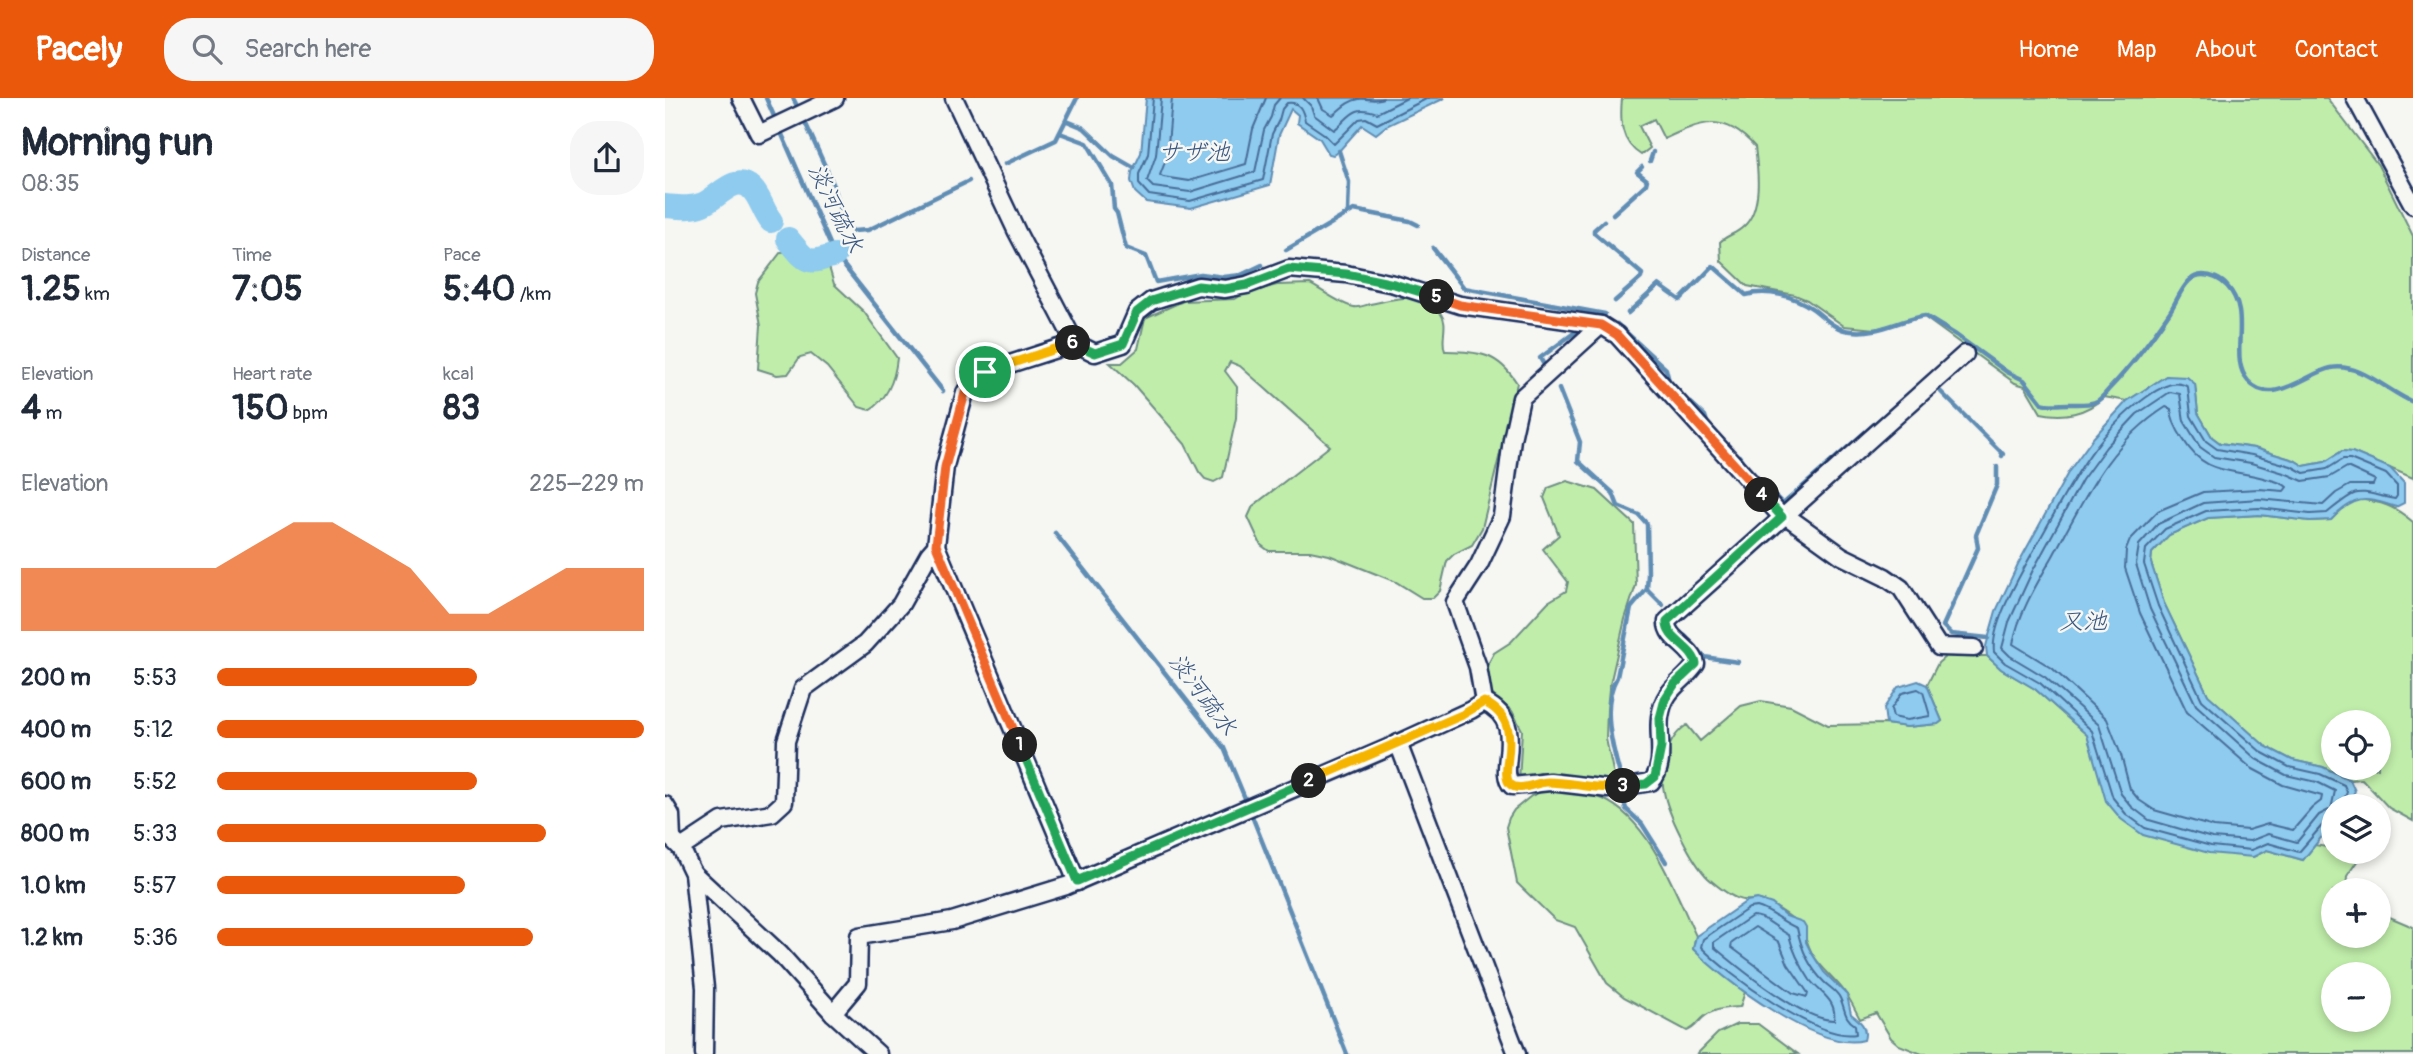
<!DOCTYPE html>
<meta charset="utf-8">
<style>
:root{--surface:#fff;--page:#f6f6f7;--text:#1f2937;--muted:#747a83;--accent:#ea580c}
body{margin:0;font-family:Pangolin,"Klee One",sans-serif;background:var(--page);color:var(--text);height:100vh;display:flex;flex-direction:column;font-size:26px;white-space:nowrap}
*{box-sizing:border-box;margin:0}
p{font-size:23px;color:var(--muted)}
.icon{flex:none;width:38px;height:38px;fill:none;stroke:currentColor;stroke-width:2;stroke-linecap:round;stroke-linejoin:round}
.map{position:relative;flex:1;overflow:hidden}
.drawer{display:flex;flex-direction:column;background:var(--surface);width:665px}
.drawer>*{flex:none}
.buttons{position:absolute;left:1656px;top:612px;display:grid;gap:14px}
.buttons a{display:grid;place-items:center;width:70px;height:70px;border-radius:50%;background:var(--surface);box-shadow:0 4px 10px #0003;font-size:35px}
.pin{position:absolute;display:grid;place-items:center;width:60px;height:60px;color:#fff;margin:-30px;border:4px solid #fff;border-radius:50%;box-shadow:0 2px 7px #0007}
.km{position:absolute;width:35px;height:35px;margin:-18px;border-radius:50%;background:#222;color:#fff;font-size:19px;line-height:35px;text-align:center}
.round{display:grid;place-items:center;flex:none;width:74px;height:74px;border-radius:28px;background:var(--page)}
.summary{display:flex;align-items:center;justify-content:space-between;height:119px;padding:0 21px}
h1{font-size:38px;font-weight:700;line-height:52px}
.metrics{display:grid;grid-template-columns:repeat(3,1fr);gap:10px;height:119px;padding:7px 21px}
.metrics div{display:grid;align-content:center}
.metrics b{font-size:35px;font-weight:700}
.metrics small{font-size:19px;font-weight:400}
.metrics p{font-size:19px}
.chart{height:196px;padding:14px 21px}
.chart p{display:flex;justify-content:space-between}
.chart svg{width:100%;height:126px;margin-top:7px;fill:var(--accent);opacity:.7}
ul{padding:0 21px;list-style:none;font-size:23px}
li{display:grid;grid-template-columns:112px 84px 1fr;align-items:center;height:52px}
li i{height:18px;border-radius:9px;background:var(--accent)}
header{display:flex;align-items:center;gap:42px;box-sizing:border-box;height:98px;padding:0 35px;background:var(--accent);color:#fff}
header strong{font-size:33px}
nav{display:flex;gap:38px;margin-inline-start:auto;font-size:24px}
.search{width:490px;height:63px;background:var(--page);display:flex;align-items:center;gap:18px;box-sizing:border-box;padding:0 24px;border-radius:28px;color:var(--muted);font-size:26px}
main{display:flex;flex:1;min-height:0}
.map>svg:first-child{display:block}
.green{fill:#c0edaa;stroke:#6e8e84;stroke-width:2;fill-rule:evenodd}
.water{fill:#8ecbee;stroke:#608db4;stroke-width:2}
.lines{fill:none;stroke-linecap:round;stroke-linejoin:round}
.shore{stroke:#496d98;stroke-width:2}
.stream{stroke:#608db4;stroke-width:4.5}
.river{stroke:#8ecbee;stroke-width:24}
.minor-casing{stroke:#1b2f5e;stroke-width:21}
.minor{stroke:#f6f6f2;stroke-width:16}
.split-1-casing{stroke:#fff;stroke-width:14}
.split-2-casing{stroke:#fff;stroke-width:14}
.split-3-casing{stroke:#fff;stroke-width:14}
.split-4-casing{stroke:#fff;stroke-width:14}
.split-5-casing{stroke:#fff;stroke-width:14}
.split-6-casing{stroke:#fff;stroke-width:14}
.split-7-casing{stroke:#fff;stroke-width:14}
.split-1{stroke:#f0652b;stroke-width:9}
.split-2{stroke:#22a559;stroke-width:9}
.split-3{stroke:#f5b400;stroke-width:9}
.split-4{stroke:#22a559;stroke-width:9}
.split-5{stroke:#f0652b;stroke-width:9}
.split-6{stroke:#22a559;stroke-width:9}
.split-7{stroke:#f5b400;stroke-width:9}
.labels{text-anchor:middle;stroke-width:5;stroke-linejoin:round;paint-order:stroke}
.water-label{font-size:24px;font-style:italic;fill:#385682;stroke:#f6f6f2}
</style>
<header>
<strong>Pacely</strong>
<div class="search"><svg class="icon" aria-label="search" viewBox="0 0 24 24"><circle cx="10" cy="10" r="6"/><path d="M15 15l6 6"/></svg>Search here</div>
<nav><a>Home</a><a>Map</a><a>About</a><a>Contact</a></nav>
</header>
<main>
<section class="drawer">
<div class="summary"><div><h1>Morning run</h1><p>08:35</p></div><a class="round"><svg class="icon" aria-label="share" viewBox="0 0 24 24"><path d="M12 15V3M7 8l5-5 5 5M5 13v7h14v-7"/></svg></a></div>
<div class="metrics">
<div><p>Distance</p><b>1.25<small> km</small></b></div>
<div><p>Time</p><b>7:05</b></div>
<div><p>Pace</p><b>5:40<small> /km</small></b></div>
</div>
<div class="metrics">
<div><p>Elevation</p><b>4<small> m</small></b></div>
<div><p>Heart rate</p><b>150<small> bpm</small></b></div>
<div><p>kcal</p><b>83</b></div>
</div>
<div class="chart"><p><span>Elevation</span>225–229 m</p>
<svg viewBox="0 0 160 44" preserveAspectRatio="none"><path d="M0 44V22L10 22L20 22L30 22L40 22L50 22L60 14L70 6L80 6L90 14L100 22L110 38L120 38L130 30L140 22L150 22L160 22V44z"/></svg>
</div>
<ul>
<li><b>200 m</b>5:53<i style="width:61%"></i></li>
<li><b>400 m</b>5:12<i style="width:100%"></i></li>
<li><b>600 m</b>5:52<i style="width:61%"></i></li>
<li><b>800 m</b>5:33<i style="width:77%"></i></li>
<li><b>1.0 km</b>5:57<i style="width:58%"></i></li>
<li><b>1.2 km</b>5:36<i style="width:74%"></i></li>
</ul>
</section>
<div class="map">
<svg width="1748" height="956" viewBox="0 0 1748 956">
<rect width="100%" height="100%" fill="#f6f6f2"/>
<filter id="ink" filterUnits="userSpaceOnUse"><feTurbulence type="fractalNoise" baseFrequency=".0143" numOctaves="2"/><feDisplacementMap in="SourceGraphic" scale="14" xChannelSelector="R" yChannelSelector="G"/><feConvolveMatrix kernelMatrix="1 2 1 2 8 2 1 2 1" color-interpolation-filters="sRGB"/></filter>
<g filter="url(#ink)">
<g class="green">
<path d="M957,0H1662L1713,67L1748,138V380L1687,354L1677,353L1660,364L1639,368L1629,362L1589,350L1555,345L1547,339L1533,315L1530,286L1501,278L1462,303L1439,299C1421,316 1398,320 1376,315L1360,288L1350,285L1259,219L1210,231L1179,228L1142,202L1130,197L1082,188L1056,163L1055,144C1062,137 1071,136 1078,129C1098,112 1093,72 1090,49C1059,14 1037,23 999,41L989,21L974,28L985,50L976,57C955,44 955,22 957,0Z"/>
<path d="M159,152L169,186L199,214L232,260C230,280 223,301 204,312L194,309L162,269L146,256L135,259L123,276L112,277L93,271L96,227L90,195L93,184L116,154Z"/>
<path d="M645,186C655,191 678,208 689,209C693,210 701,207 705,206C731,201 758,191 776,216C784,227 775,241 780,253C814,254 832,254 852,285L817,430L807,447L789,456L782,463L775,493L768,500H757L731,484L664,457L645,453H604L596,447L583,419L588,408L665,348L575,268L565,264L560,273L572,289L571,320L558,379L549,384L540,381L534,374L520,346L469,287L445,265H457L473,251L480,220L518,203L570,201L580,195L612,187Z"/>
<path d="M902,383L932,392L969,426L971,487L960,521L944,591L942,611L941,641L950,682H920L875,675L854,684L857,632L847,613L824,594L821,584L824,564L829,555L846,544L883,504L901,493L903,484L878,451L894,437L879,400L883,390Z"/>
<path d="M1691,401C1717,404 1728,407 1748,424V723L1724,710L1697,681L1685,682L1658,669L1627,662L1600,648L1543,597L1499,505L1486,465L1487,455L1504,437L1543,420L1594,417L1645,423L1666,422L1681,407ZM1668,625H1713V670H1668Z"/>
<path d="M1281,558H1322L1336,571L1370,591L1422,637L1431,665L1588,759L1602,752L1638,762L1650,747L1668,750V754L1697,756L1682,778L1681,793H1668V838H1713V814L1748,829V956H1257L1234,947L1226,940L1211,915L1195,921C1190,912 1186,902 1179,893C1169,880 1157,871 1148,857C1141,845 1141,834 1131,824C1124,817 1106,805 1095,802C1088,801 1081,804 1074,801C1064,798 1051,787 1043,780C1027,764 1003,716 999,694C994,672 1002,639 1022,627L1035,643L1076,608L1096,603L1126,608L1163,627L1221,626L1242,629L1273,626L1277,623L1262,587L1273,565ZM1668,877H1713V922H1668Z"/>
<path d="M885,690C902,693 922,694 938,701C985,722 1010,794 1031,838L1028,851L1080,894L1075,909C1065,909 1049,911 1040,918C1033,923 1031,930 1022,933L959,899L942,885L910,829L890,822L852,785L841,729L844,720L849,712L866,698Z"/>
<path d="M1072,926H1093L1133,956H1032L1053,935Z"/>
</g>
<g class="water">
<path d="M481,0H780L721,28L711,36L697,27L674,53L668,57L664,56L655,41L632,25L633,17L626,11L614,37L605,87L526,110L481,104L470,94L466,83L467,74L476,55Z"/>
<path d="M1501,278L1522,279L1530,286L1533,315L1547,339L1555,345L1589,350L1629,362L1639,368L1660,364L1677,353L1687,354L1725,370L1739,385V405L1731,409C1699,399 1690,397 1666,422L1645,423L1594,417L1543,420L1504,437L1487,455L1486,465L1499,505L1543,597L1600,648L1627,662L1658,669L1685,682L1690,693L1681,709H1668V725L1638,762L1602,752L1588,759L1544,755L1478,737L1456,721L1441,703L1422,637L1370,591L1336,571L1322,558L1321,548L1331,513L1353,466L1404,373L1429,339L1462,303Z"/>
<path d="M1253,583L1262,587L1277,623L1273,626L1242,629L1221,626L1219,610L1233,589Z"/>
<path d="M1092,801L1107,806L1121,818L1138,824L1141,829V844L1146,854L1159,874L1182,897L1186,916C1195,923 1203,929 1199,942C1155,955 1058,882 1028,851L1031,838L1082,803Z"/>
</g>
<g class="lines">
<g class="shore">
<path d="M488,0L483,56L474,76V86L484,97L525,103L598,82L607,36L614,22L617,11L622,5C635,3 638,13 640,23L659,36L669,46L694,21L701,20L712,26L763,0"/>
<path d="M496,0L491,57L482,83L488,89L525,94L590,74L599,32L606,19L609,7L615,0"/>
<path d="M507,0L502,59L495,77L498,79L524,83L581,66L588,31L601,0"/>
<path d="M638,0L646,8L649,17L669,32C686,19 687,6 712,15L742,0"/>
<path d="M653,0L658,11L668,17C676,11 682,3 694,1C703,0 709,4 718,0"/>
<path d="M1505,294L1515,296L1519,323L1535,349L1549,359L1586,365L1622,376L1638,383L1665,379L1682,369L1710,382L1708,387H1685L1671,395L1658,407L1594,401L1538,405L1493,426L1474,447L1471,466L1485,511L1531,607L1591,661L1621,677L1652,684L1670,693L1666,711L1654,717L1632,744L1603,736L1585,743L1547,740L1484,722L1467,709L1456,696L1434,627L1380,579L1345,558L1337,550L1344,524L1367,474L1417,382L1441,349L1472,316Z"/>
<path d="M1501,309L1506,311C1507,323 1511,331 1518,341C1540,378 1565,370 1602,381C1609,383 1616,384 1622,389L1619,393L1594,391L1538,394L1493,413L1465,442L1461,452L1460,470L1475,515L1522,614L1586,670L1618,687L1657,698L1656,703L1647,710L1628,732L1603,726L1583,732L1549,729L1489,712L1474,702L1465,691L1456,657L1442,621L1387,570L1348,546C1353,516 1373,484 1388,458C1420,400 1443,346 1501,309Z"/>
<path d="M1253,591L1258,594L1265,618L1242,622L1228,619L1226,611L1237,595Z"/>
<path d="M1668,722L1660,724L1634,754L1603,745L1586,752L1546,748L1480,730L1461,716L1448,700L1427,633L1375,585L1340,565L1329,554C1325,525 1361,467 1375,441C1407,384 1432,331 1489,294C1500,288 1511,281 1523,289L1526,318L1541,343L1552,351L1587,357L1626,368L1639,375L1662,371L1678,361H1685L1721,376L1732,388V398L1730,401C1688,393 1696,388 1662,415L1645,416L1594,410L1541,413L1500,431L1481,451L1479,466L1493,508L1537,602L1596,654L1624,669L1655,676L1679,687L1682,694L1676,709"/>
<path d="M1092,809C1107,813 1118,825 1132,830C1136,851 1144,869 1159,884C1164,889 1172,893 1175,900C1181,912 1178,919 1190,927L1191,936C1153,943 1062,876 1036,849L1038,841L1084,810Z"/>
<path d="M1087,818C1101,818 1112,831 1124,837C1128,854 1135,867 1145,882C1156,896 1172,902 1169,922C1138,923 1074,870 1049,849V844Z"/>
<path d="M1090,829L1114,844L1123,866L1143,895L1142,899L1128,895L1066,849L1067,845Z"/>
</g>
<g class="stream">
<path d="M101,0L169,155L278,293"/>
<path d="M128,0L132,8"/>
<path d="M402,23L419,30L448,58L469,70"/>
<path d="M140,24L169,88L180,127L188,133L203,132L304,83"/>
<path d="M395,35L422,45L447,87L449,111L452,115L461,150L481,158L491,184L536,176L559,179L576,177L597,167"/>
<path d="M674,53L684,84L683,114"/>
<path d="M985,63L988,54"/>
<path d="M340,66L391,42L412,0"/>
<path d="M948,116L981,86L982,82L972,74L977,69"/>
<path d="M939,123L929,132V135L977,176L976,180L950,203"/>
<path d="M768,150L799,190L940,216"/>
<path d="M621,152L689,112L745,123L753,127"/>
<path d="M963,215L994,187L1015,202L1048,168L1081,197C1103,191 1130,198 1148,211C1160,220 1170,232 1186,233C1215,236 1233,222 1260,218L1291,237L1342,274L1359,282L1377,305C1385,308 1395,306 1403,306C1411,306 1422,307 1430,304C1436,302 1441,294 1445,290C1466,268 1487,240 1504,215C1511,205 1515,192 1524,183C1528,179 1532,177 1538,177C1546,177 1556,181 1562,188C1589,217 1562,258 1583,283C1607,310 1642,275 1666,270C1695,264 1723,294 1748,304"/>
<path d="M952,226L1001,271L1004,283L1016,295"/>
<path d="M878,265L875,260L917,229"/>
<path d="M894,291L915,344L913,363L948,395L953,408L974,417L982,426L983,476L982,491L966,510L952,579C935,608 948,653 957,683"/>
<path d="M1276,294L1338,356L1337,358"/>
<path d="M1026,305L1040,318L1043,327"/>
<path d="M1074,358L1082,370"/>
<path d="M1110,398L1118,406L1262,280"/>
<path d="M390,435L559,650L582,705"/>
<path d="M982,491L998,507"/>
<path d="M1020,538L1039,559L1073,564"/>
<path d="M1323,540L1286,536L1278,528L1313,450L1311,437L1332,387V369"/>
<path d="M957,696L961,711L977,726L1001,764"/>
<path d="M585,713L682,956"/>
</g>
<g class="river">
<path d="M0,108C13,109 26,111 38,106C53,100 70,75 86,90C95,98 98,113 106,123"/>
<path d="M123,141C142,164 141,167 170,157"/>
</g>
<defs>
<g id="minor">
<path d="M76,0L94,36L170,0"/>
<path d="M289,0L352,134L410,245L430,255L458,246L472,214L486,203L533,188L560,191L582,187L624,171L681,176L729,186L795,207L936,227L952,237L1117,419"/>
<path d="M1690,0L1748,107"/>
<path d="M1120,417L1177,458L1220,479L1236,490L1274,549L1309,550"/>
<path d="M271,448L412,784"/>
<path d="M819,604C865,626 830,671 847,688L885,684L944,691L986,684C1002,667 992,639 995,619C999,589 1018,586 1031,566C1028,549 1000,541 1002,523L1300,256"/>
<path d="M819,604L813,569L790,504L814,467L837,418L847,341L856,300L936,227"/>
<path d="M733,645L852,956"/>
<path d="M0,707L6,717L7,741"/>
<path d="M0,738L7,741L16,750L28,775L40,890L39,956"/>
<path d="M16,750L57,723L107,715L119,704L121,643L138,591L200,546L236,506L264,456L271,448L280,368L300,295L308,281L320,274L410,245"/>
<path d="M28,775L115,856L168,915L213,956"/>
<path d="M168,915L193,885L194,838L287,823L401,788L723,650L806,612L819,604"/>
</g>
</defs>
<use href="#minor" class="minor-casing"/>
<use href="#minor" class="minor"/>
</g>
</g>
<g class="lines" filter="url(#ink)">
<defs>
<path id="split-1" d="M320,274L308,281L300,295L280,369L271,447L355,647"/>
<path id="split-2" d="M355,647L412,783L644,683"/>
<path id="split-3" d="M644,683L797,617L819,604C864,626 832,672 845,686C853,695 872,684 882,684C908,684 932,693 958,688"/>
<path id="split-4" d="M958,688L981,686L990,679L996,649L995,620L1000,601L1009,587L1031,566C1028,549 1000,541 1002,523L1117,419L1097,397"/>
<path id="split-5" d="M772,199L795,207L936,227L952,237L1097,397"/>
<path id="split-6" d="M408,245L430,255L458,246L472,214L486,203L533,188L560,191L582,187L624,171L681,176L729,186L772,199"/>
<path id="split-7" d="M320,274L408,245"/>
</defs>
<use href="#split-1" class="split-1-casing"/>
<use href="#split-2" class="split-2-casing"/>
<use href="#split-3" class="split-3-casing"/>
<use href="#split-4" class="split-4-casing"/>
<use href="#split-5" class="split-5-casing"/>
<use href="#split-6" class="split-6-casing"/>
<use href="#split-7" class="split-7-casing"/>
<use href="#split-1" class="split-1"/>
<use href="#split-2" class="split-2"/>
<use href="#split-3" class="split-3"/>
<use href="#split-4" class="split-4"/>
<use href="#split-5" class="split-5"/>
<use href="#split-6" class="split-6"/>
<use href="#split-7" class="split-7"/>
</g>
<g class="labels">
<g class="water-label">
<text x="529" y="62">サザ池</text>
<text transform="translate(171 110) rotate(64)" y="8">淡河疏水</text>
<text x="1418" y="531">又池</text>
<text transform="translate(538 596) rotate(53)" y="8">淡河疏水</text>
</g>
</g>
</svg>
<div class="buttons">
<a><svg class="icon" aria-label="locate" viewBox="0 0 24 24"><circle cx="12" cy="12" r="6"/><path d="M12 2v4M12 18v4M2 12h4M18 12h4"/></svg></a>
<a><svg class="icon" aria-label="layers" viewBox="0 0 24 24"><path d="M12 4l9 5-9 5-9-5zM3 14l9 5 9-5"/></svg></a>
<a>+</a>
<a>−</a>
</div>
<div class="pin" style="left:320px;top:274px;background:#1e9e55"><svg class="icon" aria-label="arrive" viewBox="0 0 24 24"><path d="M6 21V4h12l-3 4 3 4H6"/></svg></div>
<b class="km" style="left:355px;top:647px">1</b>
<b class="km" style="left:644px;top:683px">2</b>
<b class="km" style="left:958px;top:688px">3</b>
<b class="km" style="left:1097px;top:397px">4</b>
<b class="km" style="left:772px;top:199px">5</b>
<b class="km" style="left:408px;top:245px">6</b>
</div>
</main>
